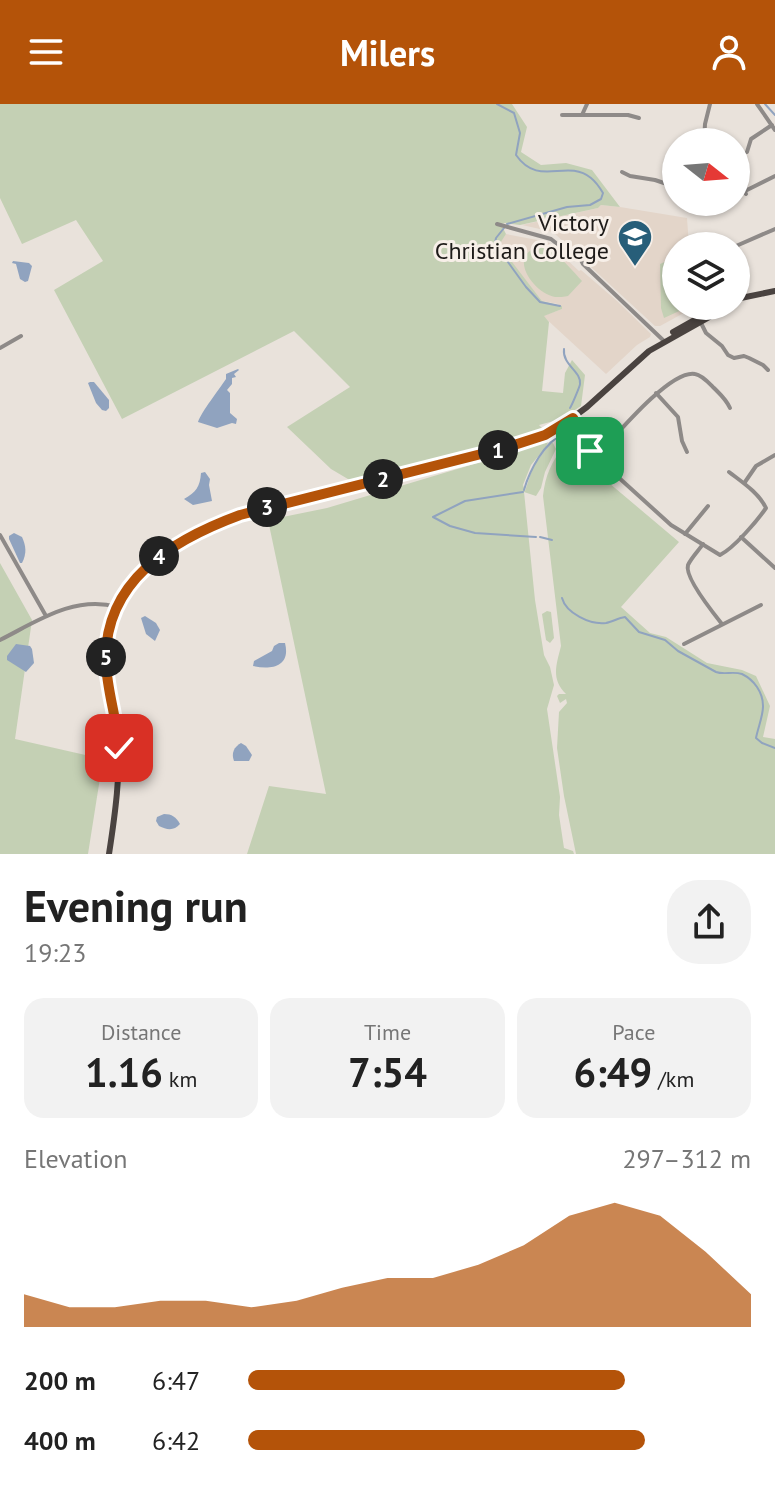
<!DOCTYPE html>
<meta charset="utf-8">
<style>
:root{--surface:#fff;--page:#f2f2f2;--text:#222;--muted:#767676;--accent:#b45309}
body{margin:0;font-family:"PT Sans",sans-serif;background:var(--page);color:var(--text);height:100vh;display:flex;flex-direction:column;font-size:30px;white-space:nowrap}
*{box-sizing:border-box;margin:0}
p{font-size:26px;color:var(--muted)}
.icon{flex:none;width:44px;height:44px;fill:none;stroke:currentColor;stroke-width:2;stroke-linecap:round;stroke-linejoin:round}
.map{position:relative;height:750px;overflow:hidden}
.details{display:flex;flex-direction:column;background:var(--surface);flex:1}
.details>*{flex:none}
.needle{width:52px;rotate:107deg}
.controls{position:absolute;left:662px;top:24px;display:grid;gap:16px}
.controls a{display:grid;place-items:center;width:88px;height:88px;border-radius:50%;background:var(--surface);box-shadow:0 2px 6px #0004;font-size:40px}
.pin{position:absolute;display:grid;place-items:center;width:68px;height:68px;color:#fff;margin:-34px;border-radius:16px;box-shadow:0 4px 12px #0006}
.km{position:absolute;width:40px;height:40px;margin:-20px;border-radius:50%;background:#222;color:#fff;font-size:22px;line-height:40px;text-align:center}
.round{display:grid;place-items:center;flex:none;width:84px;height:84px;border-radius:32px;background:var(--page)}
.head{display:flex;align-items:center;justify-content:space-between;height:136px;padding:0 24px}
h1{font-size:44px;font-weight:700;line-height:60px}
.stats{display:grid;grid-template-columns:repeat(3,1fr);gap:12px;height:136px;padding:8px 24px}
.stats div{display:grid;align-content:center;border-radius:20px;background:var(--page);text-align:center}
.stats b{font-size:40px;font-weight:700}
.stats small{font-size:22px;font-weight:400}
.stats p{font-size:22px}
.chart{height:224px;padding:16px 24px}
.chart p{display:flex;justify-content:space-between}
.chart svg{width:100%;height:144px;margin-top:8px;fill:var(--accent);opacity:.7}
ul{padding:0 24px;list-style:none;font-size:26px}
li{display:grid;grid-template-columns:128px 96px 1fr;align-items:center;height:60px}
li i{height:20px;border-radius:10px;background:var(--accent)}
header{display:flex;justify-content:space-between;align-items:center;height:104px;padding:0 24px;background:var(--accent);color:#fff;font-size:36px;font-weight:700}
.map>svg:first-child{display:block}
.built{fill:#e3d5c9}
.green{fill:#c4d0b4}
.water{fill:#90a3bf}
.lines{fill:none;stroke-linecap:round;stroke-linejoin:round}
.stream{stroke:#90a3bf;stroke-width:2}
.minor{stroke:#8e8a88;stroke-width:4}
.major{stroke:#4a4340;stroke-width:6}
.route-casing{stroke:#fff;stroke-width:16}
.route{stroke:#b45309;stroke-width:10}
.labels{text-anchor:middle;stroke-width:6;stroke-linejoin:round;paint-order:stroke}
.poi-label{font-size:24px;fill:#1e1b19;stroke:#f7efe8;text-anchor:end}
</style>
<header><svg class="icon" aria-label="menu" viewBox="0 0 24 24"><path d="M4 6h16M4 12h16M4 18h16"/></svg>Milers<svg class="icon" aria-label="person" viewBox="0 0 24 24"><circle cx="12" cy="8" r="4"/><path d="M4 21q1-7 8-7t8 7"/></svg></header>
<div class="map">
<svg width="775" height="750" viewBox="0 0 775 750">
<rect width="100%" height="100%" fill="#e9e2db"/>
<g class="built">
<path d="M601,101L620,103L687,114L689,142H676V202H693V204L660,222H655L553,128L522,121L598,104Z"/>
<path d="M506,130L548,138L579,167L581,166L617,197L651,230L650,233L637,241L606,270L543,212L562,205L558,200L542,197L498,141Z"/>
</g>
<g class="green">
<path d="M0,0H512L527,23L521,48L541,61L566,59L592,66L620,103L601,101L598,104L520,121L505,119L501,120L506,130L499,141L542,197L562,202V205L544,212L549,218L542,287L563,289L565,269L572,256L585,271L581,302L561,315L539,321L544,326L517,335L353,378L331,365L287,323L350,283L294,227L122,315L54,186L103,157L76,116L22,140L0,94Z"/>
<path d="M540,143C559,149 569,163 582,177L568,192C565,193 558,193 555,193C533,189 506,150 540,143Z"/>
<path d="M676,153V202L688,203L664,214L661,204L660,160Z"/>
<path d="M564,326V328L549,336L546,343L531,361L523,381L525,387L533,363L551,338L553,339L556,345L545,368L541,384L536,392L524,388L535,496L544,551L550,563L554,581L547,605L560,693L559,711L564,744L573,747L574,750H247L269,682L326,690L268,416L327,404L504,351Z"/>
<path d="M564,341L679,438L621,503L650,529L666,533L707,559L742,566L756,572L770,602L763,633L775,635V750H576L564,692L557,644L559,608L567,599L566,595L560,599L557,592L559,590H566C551,575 556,562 561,542L543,392C545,371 552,358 564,341Z"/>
<path d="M0,459L32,516L15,635L103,655L88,750H0Z"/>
<path d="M547,507L551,508L554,534L550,539L546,536L542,510Z"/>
</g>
<g class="water">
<path d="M13,157L29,159L32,162L28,177L25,178L20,175L16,160L12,159Z"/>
<path d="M238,265L239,266L234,270L236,273L232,274V280L227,286L230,289V309L237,315L236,320L232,319L217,324L198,318C202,307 218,287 226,275V270Z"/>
<path d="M90,278H94L109,296V304L106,307L102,306L96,299L88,279Z"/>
<path d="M205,368L210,375L209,381L212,397L193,401L184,395C196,388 200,383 201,369Z"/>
<path d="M14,429L22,433C26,442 27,449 22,459H20L9,435V432Z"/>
<path d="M145,512L156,519L160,526L155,537L146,530L141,514Z"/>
<path d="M279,539H285C291,563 271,566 253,562L254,557L272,547L274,542Z"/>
<path d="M16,540L30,542L32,545L34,559L26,568L7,556V552Z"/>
<path d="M241,639L246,642L252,651L249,657H234C231,649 234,643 241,639Z"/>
<path d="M164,710C172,710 176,713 180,720C174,727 167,726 159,722L156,717L157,713Z"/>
</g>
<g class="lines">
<g class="stream">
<path d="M497,0L514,9L520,29L516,51C539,84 566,54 591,74C596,78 600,84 603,89L601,95L590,101L567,103L507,120"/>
<path d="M765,0L775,11"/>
<path d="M504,124L496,134L494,144L505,154L526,183L540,198L560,202"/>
<path d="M564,245C562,261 582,268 580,280C580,282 572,301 570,304"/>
<path d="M524,386C530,365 544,339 564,329"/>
<path d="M523,388L465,397L433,413L450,422L475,429L536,433"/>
<path d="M540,433L552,436"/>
<path d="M562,494C566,509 590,521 606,519C612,518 618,514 625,513L639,528L665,536L678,547L716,568C724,571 733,567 742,570C748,573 753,577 757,583C769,601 760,615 756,634L762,639L775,644"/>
</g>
<g class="minor">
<path d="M757,0L775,26"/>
<path d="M562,11H628L639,14"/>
<path d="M582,11L587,0"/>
<path d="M704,38L705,20L710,0"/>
<path d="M747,48L751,35L772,21"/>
<path d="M622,68L630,72L655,76L676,83"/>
<path d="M741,81L746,90"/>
<path d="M745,87L775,72"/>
<path d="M695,107L698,104L699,98"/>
<path d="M497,120L551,135L571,151L581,156L583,160L664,237"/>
<path d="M736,142L775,125"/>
<path d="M700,217L706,229L722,242L728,251L734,254L744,252L749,254L763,261L768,266"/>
<path d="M0,244L21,232"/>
<path d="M656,289L678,313L682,337L687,348"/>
<path d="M573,314C581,327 585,342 596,353L671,421L720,451C734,444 757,417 766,404C759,389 742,378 729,368"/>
<path d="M596,353C613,335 670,265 695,270C702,271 709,279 714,284C721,291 726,295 730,304"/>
<path d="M745,378L756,362L775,351"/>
<path d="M685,430L708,402"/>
<path d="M0,431L46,512"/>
<path d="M741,433L775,464"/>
<path d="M703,440C699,446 691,454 688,461C684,473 714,510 722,520"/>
<path d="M0,536C36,518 74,491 117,503"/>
<path d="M684,540L761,501"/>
</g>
<g class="major">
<path d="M736,195L775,187"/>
<path d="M673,228L712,206"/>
<path d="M109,750C115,711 121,668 118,629C114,597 102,566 108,533C127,426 264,404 351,382C402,370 454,357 505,344L545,331L564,320L587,303L649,247L729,202"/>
</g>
</g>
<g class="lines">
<defs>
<path id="route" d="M119,644C117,615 107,587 106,559C103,477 172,436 240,411L505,344L545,331L573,314L582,330L590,347"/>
</defs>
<use href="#route" class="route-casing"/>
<use href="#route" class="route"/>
</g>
<defs>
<symbol id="school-pin" viewBox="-11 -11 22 30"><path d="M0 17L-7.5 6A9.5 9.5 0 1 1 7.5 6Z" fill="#275e79" stroke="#f7efe8"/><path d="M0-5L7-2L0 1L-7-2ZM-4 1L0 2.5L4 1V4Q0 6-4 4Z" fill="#fff"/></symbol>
</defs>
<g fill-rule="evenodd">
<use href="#school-pin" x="615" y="113" width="40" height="54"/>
</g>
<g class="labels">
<g class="poi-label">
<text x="609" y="127">Victory<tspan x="609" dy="28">Christian College</tspan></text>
</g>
</g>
</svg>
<div class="controls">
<a><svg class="needle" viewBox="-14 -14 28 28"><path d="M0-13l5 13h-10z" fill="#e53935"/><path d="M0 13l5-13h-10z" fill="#767676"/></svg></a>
<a><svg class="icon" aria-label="layers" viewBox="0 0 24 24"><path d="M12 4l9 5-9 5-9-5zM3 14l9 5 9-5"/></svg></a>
</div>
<div class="pin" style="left:590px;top:347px;background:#1e9e55"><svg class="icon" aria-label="arrive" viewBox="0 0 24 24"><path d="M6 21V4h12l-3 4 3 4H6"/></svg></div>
<div class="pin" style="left:119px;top:644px;background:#d93025"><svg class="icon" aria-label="check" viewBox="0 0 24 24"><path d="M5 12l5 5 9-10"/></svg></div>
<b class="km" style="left:498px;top:346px">1</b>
<b class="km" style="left:383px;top:375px">2</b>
<b class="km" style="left:267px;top:403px">3</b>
<b class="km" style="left:159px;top:452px">4</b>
<b class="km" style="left:106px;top:553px">5</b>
</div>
<section class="details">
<div class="head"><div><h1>Evening run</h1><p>19:23</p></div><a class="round"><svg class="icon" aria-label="share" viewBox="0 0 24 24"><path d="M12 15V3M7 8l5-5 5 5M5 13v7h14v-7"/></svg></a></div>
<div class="stats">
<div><p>Distance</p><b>1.16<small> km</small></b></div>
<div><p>Time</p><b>7:54</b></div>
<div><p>Pace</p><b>6:49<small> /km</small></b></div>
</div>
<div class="chart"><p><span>Elevation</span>297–312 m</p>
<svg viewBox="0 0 160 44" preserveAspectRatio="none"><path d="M0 44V34L10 38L20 38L30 36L40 36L50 38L60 36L70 32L80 29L90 29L100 25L110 19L120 10L130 6L140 10L150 21L160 34V44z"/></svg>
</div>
<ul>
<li><b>200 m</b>6:47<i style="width:75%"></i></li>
<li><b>400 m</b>6:42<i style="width:79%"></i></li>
</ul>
</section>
